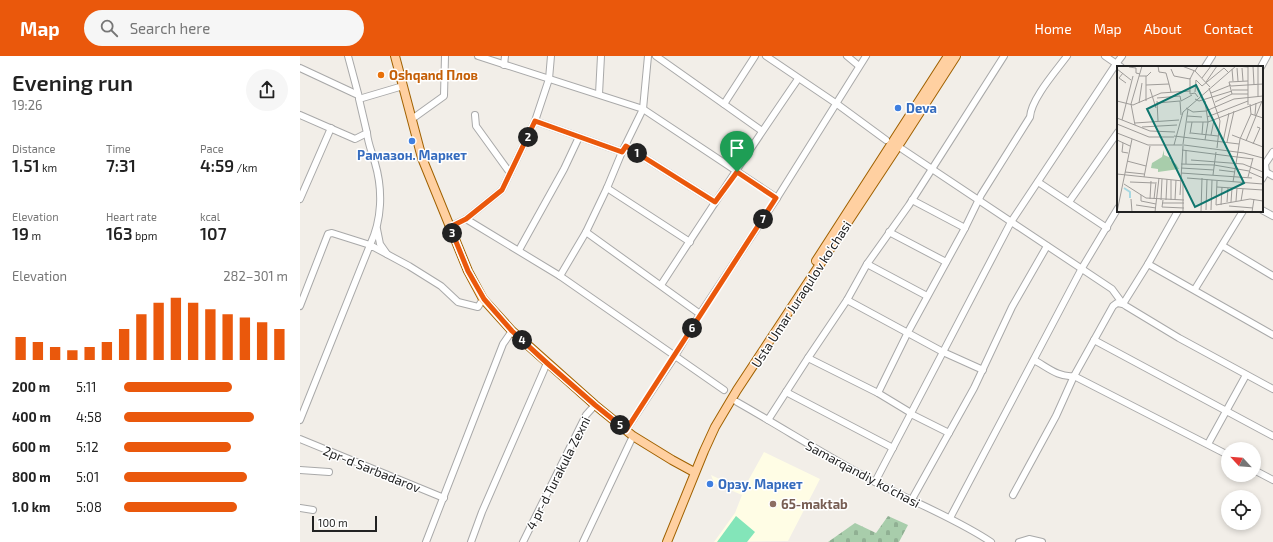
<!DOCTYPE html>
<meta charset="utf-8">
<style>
:root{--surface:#fff;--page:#f6f6f6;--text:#222;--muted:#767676;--accent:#ea580c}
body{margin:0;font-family:"Exo 2",sans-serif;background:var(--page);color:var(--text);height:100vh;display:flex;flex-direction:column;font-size:15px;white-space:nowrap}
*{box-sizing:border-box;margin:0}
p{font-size:13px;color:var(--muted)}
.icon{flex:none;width:22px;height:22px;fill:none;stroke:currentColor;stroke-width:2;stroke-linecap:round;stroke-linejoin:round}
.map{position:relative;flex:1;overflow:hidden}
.side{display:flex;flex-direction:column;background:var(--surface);width:300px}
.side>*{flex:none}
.needle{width:26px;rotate:296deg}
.fabs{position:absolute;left:921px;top:386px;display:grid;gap:8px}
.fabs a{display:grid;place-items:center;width:40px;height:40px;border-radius:50%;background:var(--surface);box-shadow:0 2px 6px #0003;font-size:20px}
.scale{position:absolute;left:12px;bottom:10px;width:65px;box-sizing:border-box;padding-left:4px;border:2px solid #222;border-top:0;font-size:11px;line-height:14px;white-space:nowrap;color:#222;-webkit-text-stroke:3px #fff;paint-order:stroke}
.pin{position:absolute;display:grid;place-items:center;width:34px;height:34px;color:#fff;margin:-41px -17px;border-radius:50% 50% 50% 0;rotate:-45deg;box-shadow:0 0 4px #0007}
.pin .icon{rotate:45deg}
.km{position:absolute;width:20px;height:20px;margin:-10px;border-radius:50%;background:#222;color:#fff;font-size:11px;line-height:20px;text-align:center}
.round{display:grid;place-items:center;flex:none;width:42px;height:42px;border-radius:21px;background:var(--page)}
.head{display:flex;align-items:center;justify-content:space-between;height:68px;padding:0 12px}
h1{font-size:22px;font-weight:600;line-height:30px}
.stats{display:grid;grid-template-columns:repeat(3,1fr);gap:6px;height:68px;padding:4px 12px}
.stats div{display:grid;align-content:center}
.stats b{font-size:17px;font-weight:600}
.stats small{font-size:11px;font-weight:400}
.stats p{font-size:11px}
.chart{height:112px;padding:8px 12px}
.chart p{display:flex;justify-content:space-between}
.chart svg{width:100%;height:72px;margin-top:4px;stroke:var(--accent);stroke-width:6}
ul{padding:0 12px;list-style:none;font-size:13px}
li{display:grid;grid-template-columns:64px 48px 1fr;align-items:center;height:30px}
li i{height:10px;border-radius:5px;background:var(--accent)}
header{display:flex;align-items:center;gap:24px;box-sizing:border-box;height:56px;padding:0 20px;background:var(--accent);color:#fff}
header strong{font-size:19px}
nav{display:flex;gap:22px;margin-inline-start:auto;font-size:14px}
.search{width:280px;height:36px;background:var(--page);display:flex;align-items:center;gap:10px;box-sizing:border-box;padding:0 14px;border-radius:22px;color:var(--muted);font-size:15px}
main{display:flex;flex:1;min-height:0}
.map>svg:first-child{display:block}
.education{fill:#fffde5}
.cemetery{fill:url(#cemetery-stones)}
.pitch{fill:#83e5b9}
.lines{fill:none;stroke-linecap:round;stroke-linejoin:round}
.minor-casing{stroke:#a9a9a9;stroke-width:8}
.major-casing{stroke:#a06100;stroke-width:10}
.minor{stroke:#fff;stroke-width:6}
.major{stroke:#ffd0a1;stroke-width:8}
.route-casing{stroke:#fff;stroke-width:8}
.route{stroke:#ea580c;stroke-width:5}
.food-dot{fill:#e8710a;stroke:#fff;stroke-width:1.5}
.shop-dot{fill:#3f7fe0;stroke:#fff;stroke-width:1.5}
.education-dot{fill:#8d6e63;stroke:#fff;stroke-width:1.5}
.labels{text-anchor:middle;stroke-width:3;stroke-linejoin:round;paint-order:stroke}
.food-label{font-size:13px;font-weight:bold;fill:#c56008;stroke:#fff;text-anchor:start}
.shop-label{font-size:13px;font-weight:bold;fill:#366cbe;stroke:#fff;text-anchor:start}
.street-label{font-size:13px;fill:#222;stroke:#fff}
.education-label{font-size:13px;font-weight:bold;fill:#785e54;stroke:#fff;text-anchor:start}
.inset-river{fill:none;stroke:#a7d8e2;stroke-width:2}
.inset-road{fill:none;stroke:#9f9c99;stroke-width:1}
.view{fill:#0f766e;fill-opacity:0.15;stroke:#0f766e;stroke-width:2}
.inset-edge{fill:none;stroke:#222;stroke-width:2}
</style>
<header>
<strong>Map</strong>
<div class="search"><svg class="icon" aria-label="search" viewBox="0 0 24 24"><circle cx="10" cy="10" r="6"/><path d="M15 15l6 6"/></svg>Search here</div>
<nav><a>Home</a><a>Map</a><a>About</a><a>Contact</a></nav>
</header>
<main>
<section class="side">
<div class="head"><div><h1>Evening run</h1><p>19:26</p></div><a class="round"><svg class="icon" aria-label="share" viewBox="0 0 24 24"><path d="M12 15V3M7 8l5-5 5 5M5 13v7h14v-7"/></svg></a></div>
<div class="stats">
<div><p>Distance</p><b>1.51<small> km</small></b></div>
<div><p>Time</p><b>7:31</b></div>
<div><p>Pace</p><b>4:59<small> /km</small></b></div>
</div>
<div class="stats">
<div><p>Elevation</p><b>19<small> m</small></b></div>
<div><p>Heart rate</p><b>163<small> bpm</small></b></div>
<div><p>kcal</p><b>107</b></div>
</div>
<div class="chart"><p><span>Elevation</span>282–301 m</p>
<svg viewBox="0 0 160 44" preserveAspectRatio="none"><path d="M5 44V30M15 44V33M25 44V36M35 44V38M45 44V36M55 44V33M65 44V25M75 44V16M85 44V9M95 44V6M105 44V9M115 44V13M125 44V16M135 44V18M145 44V21M155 44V25"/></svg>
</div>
<ul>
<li><b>200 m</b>5:11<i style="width:66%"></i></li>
<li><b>400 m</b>4:58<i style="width:79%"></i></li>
<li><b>600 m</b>5:12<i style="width:65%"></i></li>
<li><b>800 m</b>5:01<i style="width:75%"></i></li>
<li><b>1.0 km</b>5:08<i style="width:69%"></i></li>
</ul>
</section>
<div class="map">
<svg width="973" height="486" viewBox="0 0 973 486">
<defs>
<pattern id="cemetery-stones" width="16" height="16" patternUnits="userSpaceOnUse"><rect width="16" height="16" fill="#a8cdab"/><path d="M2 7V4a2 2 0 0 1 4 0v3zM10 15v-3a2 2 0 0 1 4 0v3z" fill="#90b093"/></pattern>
</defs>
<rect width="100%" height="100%" fill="#f2eee8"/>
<path class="education" d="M464,396L520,423L488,485L414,486L435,457L442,439L414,427L411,419L443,434Z"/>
<path class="cemetery" d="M588,460L608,469L599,486H528L555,467L576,477Z"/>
<path class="pitch" d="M436,460L455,476L447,486H417Z"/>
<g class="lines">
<defs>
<g id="minor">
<path d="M48,0L59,41"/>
<path d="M178,0L343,53L477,142"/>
<path d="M356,0L462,75"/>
<path d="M466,0L537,48L586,84"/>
<path d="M547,0L559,10"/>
<path d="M805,0L821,11"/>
<path d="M204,9L205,0"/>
<path d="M905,11L912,0"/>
<path d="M961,11L967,0"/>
<path d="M0,12L58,39"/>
<path d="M299,38L301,0"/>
<path d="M424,48L455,0"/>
<path d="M0,59L55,83L67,77L59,43L103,30"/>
<path d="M175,59L176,70L210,117"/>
<path d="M112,63L144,40L145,0"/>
<path d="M235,65L322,96"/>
<path d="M326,90L415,146"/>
<path d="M602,93L812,233L823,248L826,250L879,282L973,333"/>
<path d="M966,116L973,120"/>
<path d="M962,123L966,116L965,108L973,96"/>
<path d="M738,126L807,172"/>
<path d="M307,132L390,186"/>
<path d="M0,143L31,72"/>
<path d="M612,144L665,172"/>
<path d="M769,146L818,76"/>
<path d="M962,154L973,160"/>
<path d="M166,163L260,220L424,334"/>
<path d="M149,171L166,163L202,134L235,65L249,23L251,0"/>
<path d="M77,173L80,188L87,198"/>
<path d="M286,176L400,258"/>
<path d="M589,176L646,206"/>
<path d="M923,190L973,220"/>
<path d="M219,194L264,113L279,81"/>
<path d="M567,208L627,240"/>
<path d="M848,208L973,279"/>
<path d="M260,220L286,176L307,132L322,96L343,53L348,0"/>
<path d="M361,229C406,160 451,91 498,23"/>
<path d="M895,233L943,155"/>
<path d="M547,244L643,296L683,314"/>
<path d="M0,250L28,178L32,177L70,189C82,164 83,134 75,107C72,96 68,88 67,77"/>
<path d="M794,284L973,380"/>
<path d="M508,302L578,337L611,357"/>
<path d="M734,304C747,311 759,322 774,320L928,399"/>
<path d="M486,336L593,392"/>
<path d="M578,337L608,276L665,172L681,139L730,61C731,43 756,15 767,0"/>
<path d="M437,346C483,372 528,401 575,426C613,446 655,462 691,486"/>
<path d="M611,358L649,377"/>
<path d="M0,364L70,189L109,210L141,230L158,246L178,251L183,243"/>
<path d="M468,364L508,302L547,244L567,208L609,149L704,0"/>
<path d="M326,374L375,300L400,258L477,142L566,0"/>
<path d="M0,383L144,442"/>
<path d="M908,388L946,319"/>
<path d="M0,414L29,416"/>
<path d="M954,414L973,424"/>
<path d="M575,426L711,166L816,8L822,0"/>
<path d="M713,439L756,360L774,320L813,250L817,247L823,248L848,208L878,155"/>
<path d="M611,445L674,332L712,251L747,190"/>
<path d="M0,452L13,454"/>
<path d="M650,462L782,212L818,152"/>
<path d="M126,486L203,288L212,275"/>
<path d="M171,486L182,456L247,307"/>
<path d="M223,486L286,359L295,349"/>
<path d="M283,486L333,380"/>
<path d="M719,486L729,483L742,486"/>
</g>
<g id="major">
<path d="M95,0L122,102L168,215L183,243L212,275L295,349L333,380L372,404L394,416"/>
<path d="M516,205L648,0"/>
<path d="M367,486L404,395L415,371L437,334L602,84L656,0"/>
</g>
</defs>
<use href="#minor" class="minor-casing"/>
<use href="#major" class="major-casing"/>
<use href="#minor" class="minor"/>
<use href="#major" class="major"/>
</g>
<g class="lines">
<defs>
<path id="route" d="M235,65L322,96L326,90L415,146L437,116L476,142L326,374L295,349L247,307L212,275L184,243L168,215L150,171L166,163L202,134Z"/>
</defs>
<use href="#route" class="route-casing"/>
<use href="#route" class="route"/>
</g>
<circle class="food-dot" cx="81" cy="19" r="4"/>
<g class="shop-dot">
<circle cx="598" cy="52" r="4"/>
<circle cx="112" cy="85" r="4"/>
<circle cx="410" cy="428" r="4"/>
</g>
<circle class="education-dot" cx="473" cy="448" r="4"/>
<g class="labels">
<g class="food-label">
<text x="89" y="24">Oshqand Плов</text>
</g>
<g class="shop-label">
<text x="606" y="57">Deva</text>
<text x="112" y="104" text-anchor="middle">Рамазон. Маркет</text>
<text x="418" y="433">Орзу. Маркет</text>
</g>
<g class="street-label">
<text transform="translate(501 238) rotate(-57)" y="5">Usta Umar Juraqulov ko'chasi</text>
<text transform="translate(72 413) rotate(22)" y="5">2pr-d Sarbadarov</text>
<text transform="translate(258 417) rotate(-63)" y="5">4 pr-d Turakula Zexni</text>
<text transform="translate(563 418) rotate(28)" y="5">Samarqandiy ko'chasi</text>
</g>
<g class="education-label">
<text x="481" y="453">65-maktab</text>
</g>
</g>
<g transform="translate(817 10)">
<rect width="146" height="146" fill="#f2eee8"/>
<path d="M47,84V89L54,92L53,94L59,98L62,103L41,106V103L34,102L35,97L45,91Z" fill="#a8cdab"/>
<path class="inset-river" d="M7,122L13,126V132"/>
<path class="inset-road" d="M41,0L42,6L49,7L52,18M65,0L78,5M81,0L78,5L93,21M119,0L131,1V39M136,0L137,19M141,0V31M12,1L19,2V7L23,8M120,2L121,15M125,2L126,15M0,3L14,14M54,3L57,10L73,13L77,5M115,3L116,15M6,7L2,12L9,17M22,10H30L34,6M29,10V35M73,12V28L78,27L81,31M85,12L94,0M79,14L85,20L107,2L111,6M89,16L100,0M29,19L52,18L54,26M114,20L146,18M92,22L103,55L100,82M33,23L39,42M115,24H131M78,26L79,14M94,27L114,19M115,28H131M40,32L63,30L64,35L75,29M78,33L82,35L115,25M0,35L16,39L44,27L73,25M40,35L41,55M88,35L91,56L88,74M98,36L115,28L112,16L131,15M22,37L25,17M40,37L63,35L64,49M69,42L76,46L89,45L117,33L146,30M134,48L146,52M138,49L139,37M70,50L85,51M90,51L131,35M0,52L33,65L58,66M5,54L16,10M70,56H91L146,35M18,57L62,54M0,58L32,71H57M18,59L14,38L25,0M25,61L60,59M0,67L31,79H67L127,87L146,92M74,67L101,70M73,68L75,56M85,68L86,56M94,69L97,54M115,69L146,81M57,70L122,78M0,74L13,80M129,75L145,35M106,76L112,47M110,76L117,45M6,77L5,86L11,87M66,78L71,43M136,78L143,62L140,61M57,79L66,46L119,0M65,84L136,93M74,94L126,98L146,106M10,95L29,100M64,98L97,99L132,105M69,98V84M64,102L97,104M102,104L118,106M8,106L27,108M132,106L146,112M64,107L135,112M0,108L66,115V145M96,109L99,86M27,111L33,80M131,111L136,92M70,112L146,118M100,115L99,139L133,133L146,135M13,116L38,117M116,116L123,73L134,48L133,38M7,118L29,132L67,134M100,121L146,124M24,129V135L39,138M63,129L66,80M14,133L15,146M33,133L34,115M37,133L39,116M44,134L45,113M46,134L45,141L67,142M49,134L50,113M54,134V114M58,134L59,114M119,135L120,122M124,135L126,123M110,136L111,122M114,136L115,122M45,137H67M19,139L39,142M104,139L105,121M112,140L136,142M89,144L90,113M94,144L95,114M0,146L15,73M17,146H36M38,146L42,112M65,146L127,145M84,146L85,112M135,146L137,133"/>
<path class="view" d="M79,19L127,117L78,141L30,43Z"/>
<rect width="146" height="146" class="inset-edge"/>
</g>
</svg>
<div class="fabs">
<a><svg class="needle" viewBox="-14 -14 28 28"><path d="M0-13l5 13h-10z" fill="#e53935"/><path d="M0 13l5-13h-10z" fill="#767676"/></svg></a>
<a><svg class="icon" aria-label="locate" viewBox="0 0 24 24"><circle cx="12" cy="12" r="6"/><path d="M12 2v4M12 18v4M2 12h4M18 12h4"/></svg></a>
</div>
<div class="scale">100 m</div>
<div class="pin" style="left:437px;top:116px;background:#1e9e55"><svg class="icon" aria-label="arrive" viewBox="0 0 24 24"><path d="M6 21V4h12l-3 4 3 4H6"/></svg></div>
<b class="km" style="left:337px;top:97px">1</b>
<b class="km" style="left:228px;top:81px">2</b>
<b class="km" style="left:152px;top:177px">3</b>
<b class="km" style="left:222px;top:284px">4</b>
<b class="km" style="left:320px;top:369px">5</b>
<b class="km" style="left:392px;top:272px">6</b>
<b class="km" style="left:463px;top:163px">7</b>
</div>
</main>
